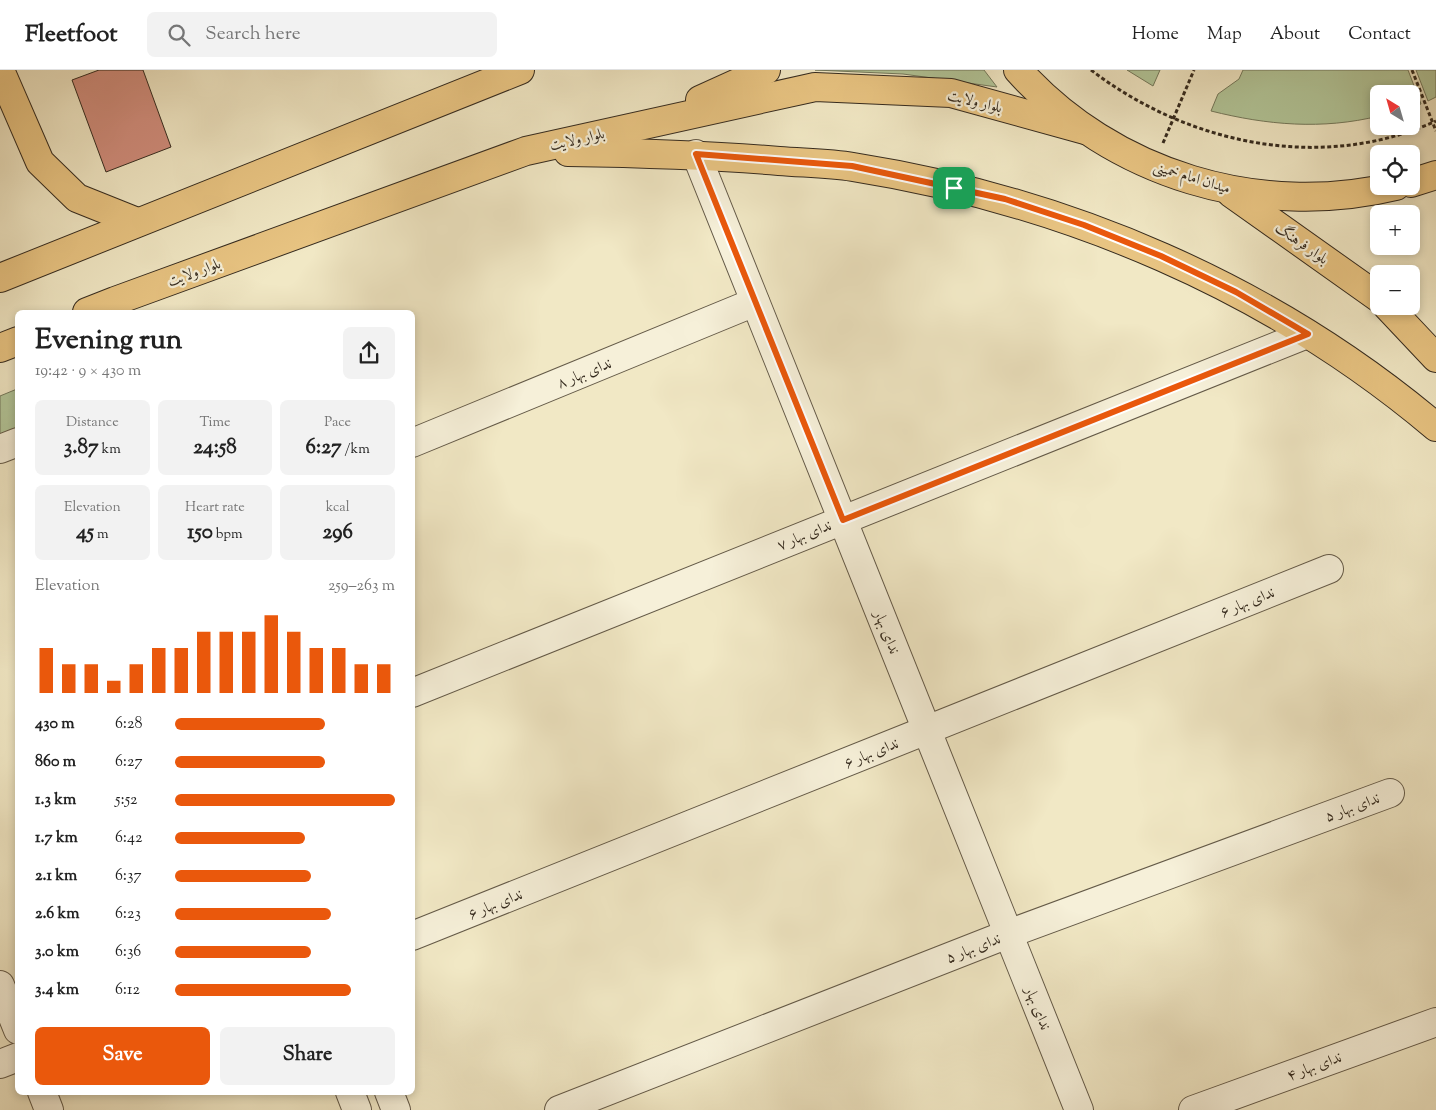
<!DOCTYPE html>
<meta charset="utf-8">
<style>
:root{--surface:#fff;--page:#f2f2f2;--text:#222;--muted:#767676;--line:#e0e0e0;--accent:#ea580c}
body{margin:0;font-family:"Sorts Mill Goudy",Amiri,serif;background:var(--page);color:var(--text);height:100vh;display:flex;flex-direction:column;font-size:19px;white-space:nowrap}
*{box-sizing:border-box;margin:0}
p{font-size:16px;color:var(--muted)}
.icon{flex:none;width:28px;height:28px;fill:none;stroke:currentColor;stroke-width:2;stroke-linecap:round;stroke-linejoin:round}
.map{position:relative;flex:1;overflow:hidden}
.drawer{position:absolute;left:15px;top:240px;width:400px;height:785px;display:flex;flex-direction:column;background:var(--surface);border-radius:8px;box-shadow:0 2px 8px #0003}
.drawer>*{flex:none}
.needle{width:32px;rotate:323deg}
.tools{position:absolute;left:1370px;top:15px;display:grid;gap:10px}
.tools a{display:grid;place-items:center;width:50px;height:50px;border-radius:8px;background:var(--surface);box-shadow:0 2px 8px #0003;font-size:25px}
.pin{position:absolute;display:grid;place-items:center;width:42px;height:42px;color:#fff;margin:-21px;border-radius:10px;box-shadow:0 2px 8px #0006}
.round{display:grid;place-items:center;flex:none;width:52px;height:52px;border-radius:8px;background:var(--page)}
.summary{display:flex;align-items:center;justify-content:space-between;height:85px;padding:0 20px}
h1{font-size:28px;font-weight:800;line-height:38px}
.metrics{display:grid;grid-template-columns:repeat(3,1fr);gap:8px;height:85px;padding:5px 20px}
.metrics div{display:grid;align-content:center;border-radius:8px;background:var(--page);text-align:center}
.metrics b{font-size:21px;font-weight:800}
.metrics small{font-size:14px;font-weight:400}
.metrics p{font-size:14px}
.chart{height:140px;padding:10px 20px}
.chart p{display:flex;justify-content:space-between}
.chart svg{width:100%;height:90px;margin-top:5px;stroke:var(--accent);stroke-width:6}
.cta{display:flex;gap:10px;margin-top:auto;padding:10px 20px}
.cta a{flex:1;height:58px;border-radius:8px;background:var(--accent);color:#fff;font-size:20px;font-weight:800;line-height:58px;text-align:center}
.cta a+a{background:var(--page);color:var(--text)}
ul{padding:0 20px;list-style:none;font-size:16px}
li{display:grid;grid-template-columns:80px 60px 1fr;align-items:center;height:38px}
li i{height:12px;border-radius:6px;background:var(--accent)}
header{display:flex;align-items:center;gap:30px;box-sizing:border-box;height:70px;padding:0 25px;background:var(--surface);border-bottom:1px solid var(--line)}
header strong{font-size:24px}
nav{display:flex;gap:28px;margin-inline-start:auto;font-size:18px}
.search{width:350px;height:45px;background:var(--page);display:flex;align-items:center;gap:12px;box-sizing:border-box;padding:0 18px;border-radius:8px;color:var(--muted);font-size:19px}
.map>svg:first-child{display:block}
.green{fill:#b3c79a;stroke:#74795c}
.building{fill:#cf8c7b;stroke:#352b1f}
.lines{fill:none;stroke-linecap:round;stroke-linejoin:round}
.minor-casing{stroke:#645a48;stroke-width:30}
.major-casing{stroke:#352b1f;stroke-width:30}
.path{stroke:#352b1f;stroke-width:3;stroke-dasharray:4 2.5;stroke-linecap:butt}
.minor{stroke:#f6f0d9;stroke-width:28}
.major{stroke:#e8c482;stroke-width:28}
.route-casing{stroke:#fff;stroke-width:10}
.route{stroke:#ea580c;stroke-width:6}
.labels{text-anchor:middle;stroke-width:4.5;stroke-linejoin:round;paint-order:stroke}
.street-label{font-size:15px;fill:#352b1f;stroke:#f6f0d9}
</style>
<header>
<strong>Fleetfoot</strong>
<div class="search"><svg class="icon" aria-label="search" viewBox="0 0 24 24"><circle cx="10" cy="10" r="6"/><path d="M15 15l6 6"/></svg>Search here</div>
<nav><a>Home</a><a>Map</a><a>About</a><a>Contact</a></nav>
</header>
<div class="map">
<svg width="1436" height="1040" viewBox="0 0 1436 1040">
<rect width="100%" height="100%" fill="#f1e8c5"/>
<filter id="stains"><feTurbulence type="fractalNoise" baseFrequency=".004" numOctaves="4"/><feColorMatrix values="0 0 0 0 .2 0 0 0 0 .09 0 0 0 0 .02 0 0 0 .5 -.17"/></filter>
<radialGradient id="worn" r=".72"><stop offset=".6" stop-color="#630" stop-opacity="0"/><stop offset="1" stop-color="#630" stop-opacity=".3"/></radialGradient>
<g class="green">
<path d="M815,0H984L997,17L903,4Z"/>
<path d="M1127,0H1160L1153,16Z"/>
<path d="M1243,0H1408L1421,34L1411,37V24H1379V46C1322,60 1267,55 1211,41L1218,24L1239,9Z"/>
<path d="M1416,0H1436V27L1428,31Z"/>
<path d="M17,319V365L0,372V326Z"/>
</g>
<path class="building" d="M99,0H143L171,77L106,102L72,10Z"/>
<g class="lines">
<defs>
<g id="minor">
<path d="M696,84L1079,1040"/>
<path d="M412,373L755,232"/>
<path d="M0,379L18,372"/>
<path d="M412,623L1307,264"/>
<path d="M412,866L1329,499"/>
<path d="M0,915L18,960"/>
<path d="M0,994L18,987"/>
<path d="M42,1022L49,1040"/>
<path d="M350,1022L357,1040"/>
<path d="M389,1022L396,1040"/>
<path d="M559,1040L1008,864L1390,723"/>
<path d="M1193,1040L1436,952"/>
</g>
<g id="major">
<path d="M0,0L40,92L77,128L137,152"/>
<path d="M1018,0C1112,105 1260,149 1396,116"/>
<path d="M700,30L766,0"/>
<path d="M568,82C638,83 708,85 779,91C803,93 829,93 853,97C1067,131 1270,217 1436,357"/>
<path d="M1411,113L1436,105"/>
<path d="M1231,123L1379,228"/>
<path d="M0,208L520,0"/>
<path d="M1387,236L1436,288"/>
<path d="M87,242L115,231L526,81L815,17L951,23L1085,60"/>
<path d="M0,278L18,271"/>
</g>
</defs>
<use href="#minor" class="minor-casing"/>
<use href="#major" class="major-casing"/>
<g class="path">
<path d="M1091,0C1188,74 1321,103 1436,51"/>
<path d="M1412,0L1436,61"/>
<path d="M1163,73L1194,0"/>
</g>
<use href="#minor" class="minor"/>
<use href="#major" class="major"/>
</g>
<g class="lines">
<defs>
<path id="route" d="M696,84L852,96L1005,129L1084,155L1161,186L1236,222L1308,264L843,450Z"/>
</defs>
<use href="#route" class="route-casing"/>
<use href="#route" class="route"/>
</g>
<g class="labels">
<g class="street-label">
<text transform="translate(975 31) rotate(14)" y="5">بلوار ولایت</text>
<text transform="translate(577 69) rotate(-13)" y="5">بلوار ولایت</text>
<text transform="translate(1192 107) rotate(17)" y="5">میدان امام خمینی</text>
<text transform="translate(1302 173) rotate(35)" y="5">بلوار فرهنگ</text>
<text transform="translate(194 202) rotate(-20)" y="5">بلوار ولایت</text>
<text transform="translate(584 303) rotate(-22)" y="5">ندای بهار ۸</text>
<text transform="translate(804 465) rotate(-22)" y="5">ندای بهار ۷</text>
<text transform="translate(1247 532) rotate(-22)" y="5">ندای بهار ۶</text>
<text transform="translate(887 562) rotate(68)" y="5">ندای بهار</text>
<text transform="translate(871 683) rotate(-22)" y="5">ندای بهار ۶</text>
<text transform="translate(1352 737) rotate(-20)" y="5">ندای بهار ۵</text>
<text transform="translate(495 834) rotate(-22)" y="5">ندای بهار ۶</text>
<text transform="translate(973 878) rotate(-21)" y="5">ندای بهار ۵</text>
<text transform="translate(1038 938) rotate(68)" y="5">ندای بهار</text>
<text transform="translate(1314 996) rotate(-20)" y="5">ندای بهار ۴</text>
</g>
</g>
<rect width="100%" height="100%" filter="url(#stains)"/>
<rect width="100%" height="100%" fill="url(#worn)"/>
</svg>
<div class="tools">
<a><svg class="needle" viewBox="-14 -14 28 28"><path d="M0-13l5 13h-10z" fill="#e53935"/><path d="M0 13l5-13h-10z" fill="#767676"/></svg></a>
<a><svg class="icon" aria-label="locate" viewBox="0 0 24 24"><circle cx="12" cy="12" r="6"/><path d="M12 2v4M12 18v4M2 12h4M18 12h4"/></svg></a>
<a>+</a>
<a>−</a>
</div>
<div class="pin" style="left:954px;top:118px;background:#1e9e55"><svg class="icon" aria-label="arrive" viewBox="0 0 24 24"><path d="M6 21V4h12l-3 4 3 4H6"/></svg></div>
<section class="drawer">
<div class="summary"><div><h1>Evening run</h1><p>19:42 · 9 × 430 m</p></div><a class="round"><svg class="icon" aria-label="share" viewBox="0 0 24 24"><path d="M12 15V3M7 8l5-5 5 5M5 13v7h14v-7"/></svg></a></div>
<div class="metrics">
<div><p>Distance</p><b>3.87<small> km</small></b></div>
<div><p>Time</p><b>24:58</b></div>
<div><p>Pace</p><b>6:27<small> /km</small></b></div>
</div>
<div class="metrics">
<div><p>Elevation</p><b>45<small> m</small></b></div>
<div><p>Heart rate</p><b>150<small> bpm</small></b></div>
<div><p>kcal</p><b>296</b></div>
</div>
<div class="chart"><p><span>Elevation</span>259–263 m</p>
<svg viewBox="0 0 160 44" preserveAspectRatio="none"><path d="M5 44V22M15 44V30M25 44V30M35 44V38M45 44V30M55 44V22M65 44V22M75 44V14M85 44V14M95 44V14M105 44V6M115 44V14M125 44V22M135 44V22M145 44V30M155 44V30"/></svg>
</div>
<ul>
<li><b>430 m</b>6:28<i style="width:68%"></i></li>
<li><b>860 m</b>6:27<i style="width:68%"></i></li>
<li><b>1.3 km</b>5:52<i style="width:100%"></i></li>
<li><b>1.7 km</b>6:42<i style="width:59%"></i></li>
<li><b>2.1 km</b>6:37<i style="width:62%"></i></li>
<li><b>2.6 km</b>6:23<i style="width:71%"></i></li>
<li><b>3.0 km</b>6:36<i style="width:62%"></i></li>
<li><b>3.4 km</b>6:12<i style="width:80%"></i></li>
</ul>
<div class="cta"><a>Save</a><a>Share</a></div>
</section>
</div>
